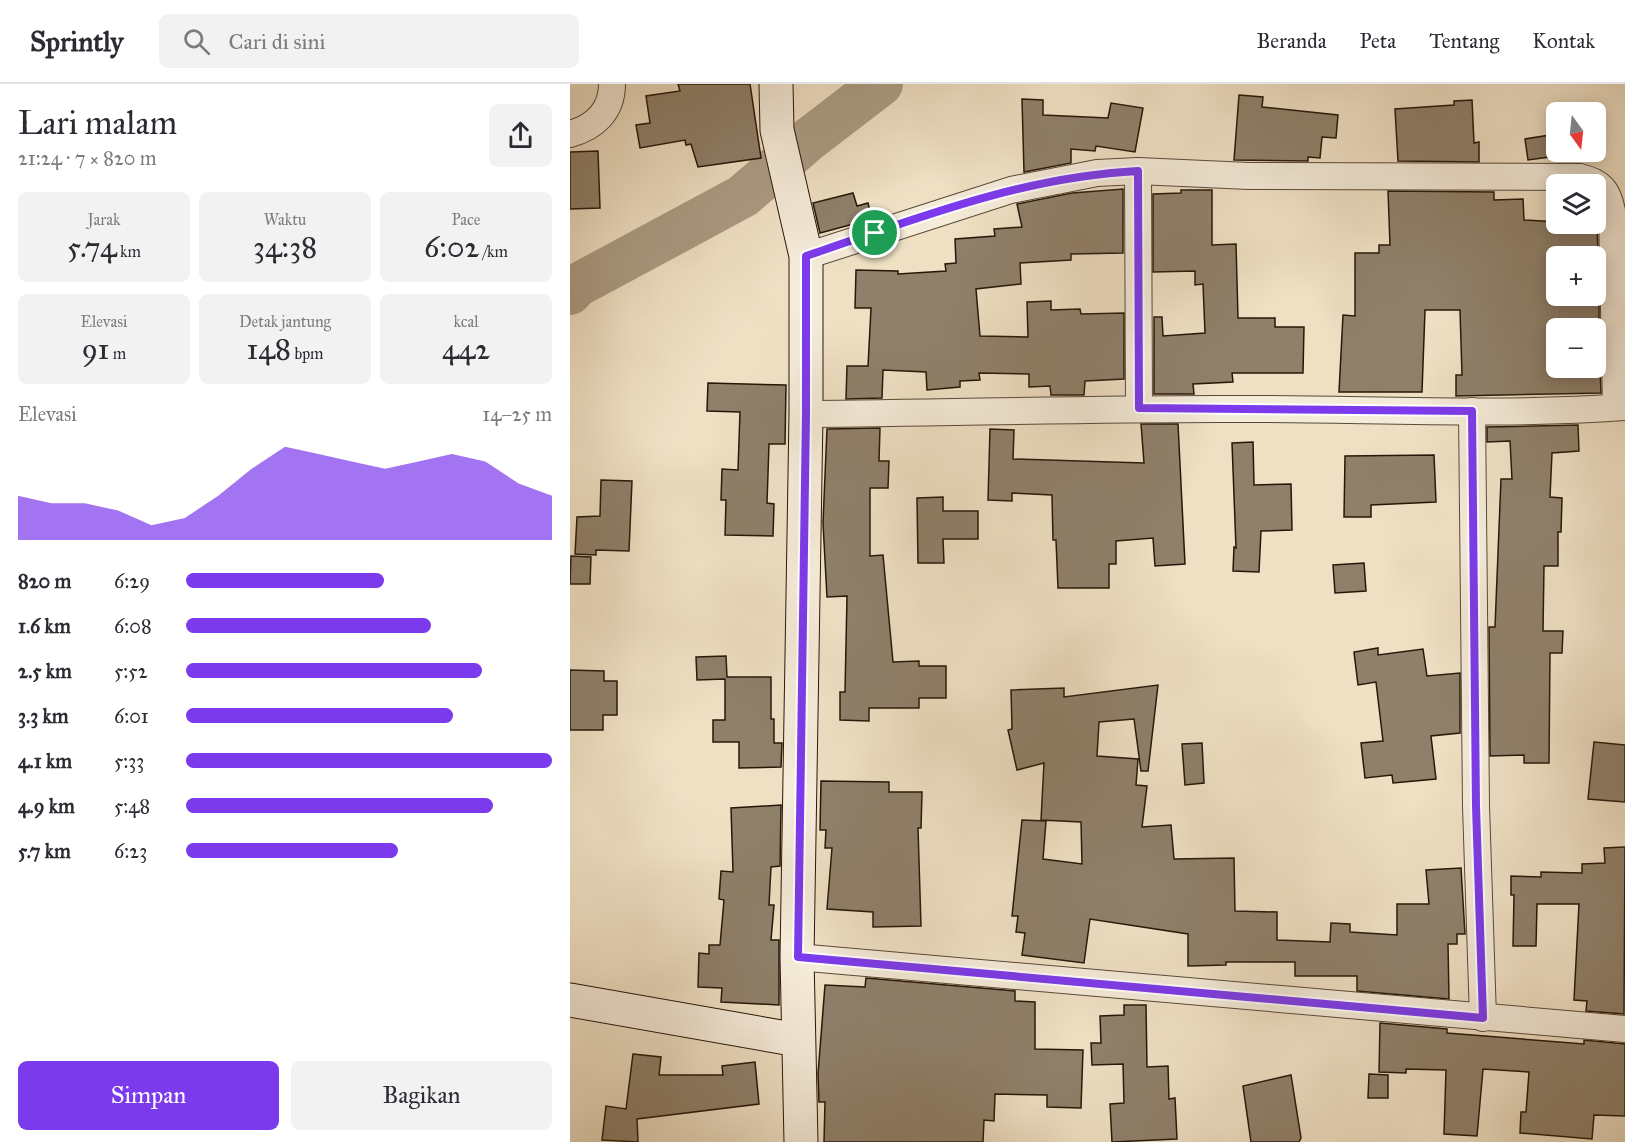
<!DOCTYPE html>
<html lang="id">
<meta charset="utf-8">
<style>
:root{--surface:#fff;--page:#f2f2f3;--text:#2b2b33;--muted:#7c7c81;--line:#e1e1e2;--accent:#7c3aed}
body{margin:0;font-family:"IM FELL Great Primer",serif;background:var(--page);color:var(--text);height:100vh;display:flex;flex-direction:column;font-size:22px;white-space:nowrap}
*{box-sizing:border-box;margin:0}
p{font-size:20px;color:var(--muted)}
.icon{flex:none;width:33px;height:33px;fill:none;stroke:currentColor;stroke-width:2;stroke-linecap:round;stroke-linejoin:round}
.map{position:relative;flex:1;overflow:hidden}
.sheet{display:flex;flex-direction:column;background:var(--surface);width:570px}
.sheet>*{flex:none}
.needle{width:39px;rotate:165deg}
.controls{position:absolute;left:976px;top:18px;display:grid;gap:12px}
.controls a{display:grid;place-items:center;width:60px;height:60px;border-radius:9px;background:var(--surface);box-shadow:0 3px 15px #0003;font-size:30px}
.pin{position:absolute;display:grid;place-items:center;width:51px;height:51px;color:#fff;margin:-26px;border:3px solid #fff;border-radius:50%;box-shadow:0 2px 6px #0007}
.round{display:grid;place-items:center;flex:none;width:63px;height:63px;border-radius:9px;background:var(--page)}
.overview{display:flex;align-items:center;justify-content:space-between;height:102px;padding:0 18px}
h1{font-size:33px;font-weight:600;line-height:45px}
.figures{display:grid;grid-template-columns:repeat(3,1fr);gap:9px;height:102px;padding:6px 18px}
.figures div{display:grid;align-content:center;border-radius:9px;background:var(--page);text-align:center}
.figures b{font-size:30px;font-weight:600}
.figures small{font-size:16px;font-weight:400}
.figures p{font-size:16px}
.chart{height:168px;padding:12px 18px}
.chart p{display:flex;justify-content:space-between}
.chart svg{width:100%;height:108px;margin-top:6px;fill:var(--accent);opacity:.7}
.primary-button{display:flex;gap:12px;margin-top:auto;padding:12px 18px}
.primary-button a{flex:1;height:69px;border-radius:9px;background:var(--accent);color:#fff;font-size:24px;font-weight:600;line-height:69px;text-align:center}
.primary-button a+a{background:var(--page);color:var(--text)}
ul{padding:0 18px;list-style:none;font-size:20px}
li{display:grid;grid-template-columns:96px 72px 1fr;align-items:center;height:45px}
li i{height:15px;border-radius:8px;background:var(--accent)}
header{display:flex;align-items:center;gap:36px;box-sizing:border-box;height:84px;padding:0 30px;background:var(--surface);border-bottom:2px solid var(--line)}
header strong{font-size:28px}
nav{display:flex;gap:33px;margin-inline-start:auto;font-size:21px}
.search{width:420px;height:54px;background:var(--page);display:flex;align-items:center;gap:15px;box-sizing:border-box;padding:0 21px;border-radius:9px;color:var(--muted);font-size:22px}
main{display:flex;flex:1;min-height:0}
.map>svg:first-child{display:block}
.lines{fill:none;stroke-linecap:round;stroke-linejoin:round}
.river{stroke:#ab9c84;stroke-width:44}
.building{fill:#8f806a;stroke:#271709;stroke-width:1.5}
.street-casing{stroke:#594938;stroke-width:28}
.secondary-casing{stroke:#271709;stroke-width:35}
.street{stroke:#f5ebd9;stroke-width:26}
.secondary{stroke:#f5ebd9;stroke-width:33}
.route-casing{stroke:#fff;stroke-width:12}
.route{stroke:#7c3aed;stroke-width:8}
</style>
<header>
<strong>Sprintly</strong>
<div class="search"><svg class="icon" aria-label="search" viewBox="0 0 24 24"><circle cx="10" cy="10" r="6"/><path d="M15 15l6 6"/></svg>Cari di sini</div>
<nav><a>Beranda</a><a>Peta</a><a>Tentang</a><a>Kontak</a></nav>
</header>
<main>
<section class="sheet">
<div class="overview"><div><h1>Lari malam</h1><p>21:24 · 7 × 820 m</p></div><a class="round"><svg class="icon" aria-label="share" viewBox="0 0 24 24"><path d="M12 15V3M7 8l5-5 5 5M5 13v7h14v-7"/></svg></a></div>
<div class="figures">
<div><p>Jarak</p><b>5.74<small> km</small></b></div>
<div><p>Waktu</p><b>34:38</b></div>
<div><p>Pace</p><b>6:02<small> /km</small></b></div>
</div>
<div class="figures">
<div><p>Elevasi</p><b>91<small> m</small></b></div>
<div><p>Detak jantung</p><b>148<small> bpm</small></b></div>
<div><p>kcal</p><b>442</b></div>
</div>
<div class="chart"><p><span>Elevasi</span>14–25 m</p>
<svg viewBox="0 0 160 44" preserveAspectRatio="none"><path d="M0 44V26L10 29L20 29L30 32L40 38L50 35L60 26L70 15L80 6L90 9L100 12L110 15L120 12L130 9L140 12L150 21L160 26V44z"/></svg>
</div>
<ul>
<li><b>820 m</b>6:29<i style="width:54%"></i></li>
<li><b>1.6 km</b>6:08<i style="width:67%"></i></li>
<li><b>2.5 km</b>5:52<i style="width:81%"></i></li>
<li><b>3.3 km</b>6:01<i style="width:73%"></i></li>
<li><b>4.1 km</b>5:33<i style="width:100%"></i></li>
<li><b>4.9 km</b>5:48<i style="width:84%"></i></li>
<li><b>5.7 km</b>6:23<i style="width:58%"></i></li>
</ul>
<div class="primary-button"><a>Simpan</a><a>Bagikan</a></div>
</section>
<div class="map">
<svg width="1055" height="1058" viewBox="0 0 1055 1058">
<rect width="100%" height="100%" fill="#efe0c4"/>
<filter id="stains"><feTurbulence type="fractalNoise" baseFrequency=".00333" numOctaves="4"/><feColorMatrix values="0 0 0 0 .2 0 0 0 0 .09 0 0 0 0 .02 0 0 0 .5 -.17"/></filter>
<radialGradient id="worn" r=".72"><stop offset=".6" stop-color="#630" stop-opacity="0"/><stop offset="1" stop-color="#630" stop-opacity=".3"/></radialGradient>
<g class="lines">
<path class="river" d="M0,209L6,202L173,112L238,56L311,0"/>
</g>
<g class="building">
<path d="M108,0H180L191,74L128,83L121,60L116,61L115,56L70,64L66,41L80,39L76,12L110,7Z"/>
<path d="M669,11L693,13L692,23L768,31L766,54L752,53L750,74L738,73V77L664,76Z"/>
<path d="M452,15L473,16V31L538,34L541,19L573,24L565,68L526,62L525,67L501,65V79L454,88Z"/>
<path d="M902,16L904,59L909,58V78L828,77L825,25L884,21V17Z"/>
<path d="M987,50V72L958,76L955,55Z"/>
<path d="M28,67L30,124L0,125V68Z"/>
<path d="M553,105V169L501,170V176L450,179L451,200L406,205L410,252L458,253L457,218L481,217V226L510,225L511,230L554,229V295L515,297L514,311H481L480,302L459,303V290L409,289L410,296L390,297V303L357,306L356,288L313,286L312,314L276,315L277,282H298L301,224H285L286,186L328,187V190L376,187L375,180L386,179L385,155L425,152L424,145L452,143L447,120L502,109Z"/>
<path d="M611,106H642V161L666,160L668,234H705V243H734L733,289H662L663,298L623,300L624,310H584V233H592L593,252L635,249L633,200L625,201V187L583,188V110L611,109Z"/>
<path d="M818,107L924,108V116L953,115L954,136L1027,140L1028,170L987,169V216L1026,215V202L1029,201V244H984L985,284H1030L1031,309L886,312V291H892L890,226H855L852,308H769L773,231L785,232V169H809V161H820Z"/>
<path d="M283,109L287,122L298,119L302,135L250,149L243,119Z"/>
<path d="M138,299L216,301L215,360H199L197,419L204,420L203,452L155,451L156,416H151L152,385L168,386L170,328L137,327Z"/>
<path d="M571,340H608L615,480L585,482L583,454L546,457V480H539V504H488L486,456H483L482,411L442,409V417L418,416L420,345L444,346L443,375L574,379Z"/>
<path d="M1008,341L1009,367L982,369L980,413L992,414L991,448H988V482H974L973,547H993L992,569H980L979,679H954V671L920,672L919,543H925L931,395H942L940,357L917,358V343Z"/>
<path d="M310,344L309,377H319L318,404H300V472L313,471L323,578L349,577V582H376V614H349V624H299V637L270,636V608H275L277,512L257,513L253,439L257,345Z"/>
<path d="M683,358L684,401L721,400L722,446L691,447L689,488L663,487L664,463L666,464L662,359Z"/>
<path d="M864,371L866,418L801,421V433H774L775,372Z"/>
<path d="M31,396L62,397L59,467L26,466V471L5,470L7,433L30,432Z"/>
<path d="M373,413V427H408V455H373L374,479H348L347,414Z"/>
<path d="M1,472L21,473L20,500H0Z"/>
<path d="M794,479L796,507L765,509L763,481Z"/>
<path d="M808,564V571L853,565L857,592L890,589V649L861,652L866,695L823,699L822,691L795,694L791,659L813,657L806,598L788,601L784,568Z"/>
<path d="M156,572L157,593H201V635H204V659H212L211,683L169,684V658H143V636H155V595L127,596L126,573Z"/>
<path d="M0,586L34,587V597H47V631H33V646H0Z"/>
<path d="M588,601L578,687H571L564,635L529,638L527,672L568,675L566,701L577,702L572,743L601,741L604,775L664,774L665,827L707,828V856L760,858L761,839L780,840V848L827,851V820H859L856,786L891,784L895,850H887V860H878L879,915L787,907V892H725V878H656V881L618,882V850L520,835L514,879L452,871L455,849L446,848L448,832H442L452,736L476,737L473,775L512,780L511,738L471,736L474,679L447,686L438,646L442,645L441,606L494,604V613Z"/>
<path d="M1024,658L1055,661V718L1018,715Z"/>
<path d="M632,659L634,699L615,701L612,660Z"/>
<path d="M251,697L319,698V708H352L351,744H348L351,842L303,843V828L257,825L262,764H255L256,746H250Z"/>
<path d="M211,721L210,782L201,783L199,821H204L201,856H209V921L151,918L152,904L128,903L129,869L139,870V861H150L154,816L149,815L151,787L163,788L161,724Z"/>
<path d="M1055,763L1054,930L1016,927L1017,917L1004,916L1009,820H967L966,862H943L944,811H941V792L971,793V788L1012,789V780L1035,779L1034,764Z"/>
<path d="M296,894L445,907V917L465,918V965L513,966L511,1024L477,1023V1011L425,1010L424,1037L414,1036L413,1058H254L255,1018H249L248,990L255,901L295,903Z"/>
<path d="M554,921H576L577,983L598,982L599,1015L605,1014L607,1055L542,1058L540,1020L554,1019L553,980L522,981L521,959H531L530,932L554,931Z"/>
<path d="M810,939L877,945V949L1014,960V956L1055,960V1032L1024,1031L1022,1055L950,1049L951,1028H956L959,988L913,985L907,1052L874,1050L876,986L836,985V989L809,988Z"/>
<path d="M63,970L91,973L89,991H153L152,982L185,978L189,1020L67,1035L68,1058L32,1056L36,1022L56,1025Z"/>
<path d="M799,990L818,991V1014H798Z"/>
<path d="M721,991L731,1054L729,1058H681L673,1002Z"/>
</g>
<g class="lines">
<defs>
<g id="street">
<path d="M0,50C25,43 42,27 42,0"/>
<path d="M568,87L569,324"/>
<path d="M236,172L441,106L527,89L568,87L679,92L1010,93C1031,98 1038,106 1042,127L1046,323"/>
<path d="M902,327L906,722L913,934"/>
<path d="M236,330C383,329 530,324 678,325C803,325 930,332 1055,323"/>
<path d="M227,873L1055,945"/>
</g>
<g id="secondary">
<path d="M206,0L207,46L236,172V330L227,873L231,1058"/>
<path d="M0,916L228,956"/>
</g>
</defs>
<use href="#street" class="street-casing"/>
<use href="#secondary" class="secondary-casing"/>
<use href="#street" class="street"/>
<use href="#secondary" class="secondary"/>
</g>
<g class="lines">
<defs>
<path id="route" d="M568,87L569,324L902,327L906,722L913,934L228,873L236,330V172C345,135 451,93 568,87Z"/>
</defs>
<use href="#route" class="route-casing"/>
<use href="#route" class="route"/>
</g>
<rect width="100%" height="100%" filter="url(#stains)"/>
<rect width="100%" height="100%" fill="url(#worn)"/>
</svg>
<div class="controls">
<a><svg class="needle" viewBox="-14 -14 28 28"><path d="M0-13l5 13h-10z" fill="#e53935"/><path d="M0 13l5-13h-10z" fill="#7c7c81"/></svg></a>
<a><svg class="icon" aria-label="layers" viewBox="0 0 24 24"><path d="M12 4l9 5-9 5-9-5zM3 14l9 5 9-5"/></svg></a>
<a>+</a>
<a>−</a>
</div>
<div class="pin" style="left:305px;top:149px;background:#1e9e55"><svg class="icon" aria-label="arrive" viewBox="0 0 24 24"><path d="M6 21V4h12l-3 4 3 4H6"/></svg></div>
</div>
</main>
